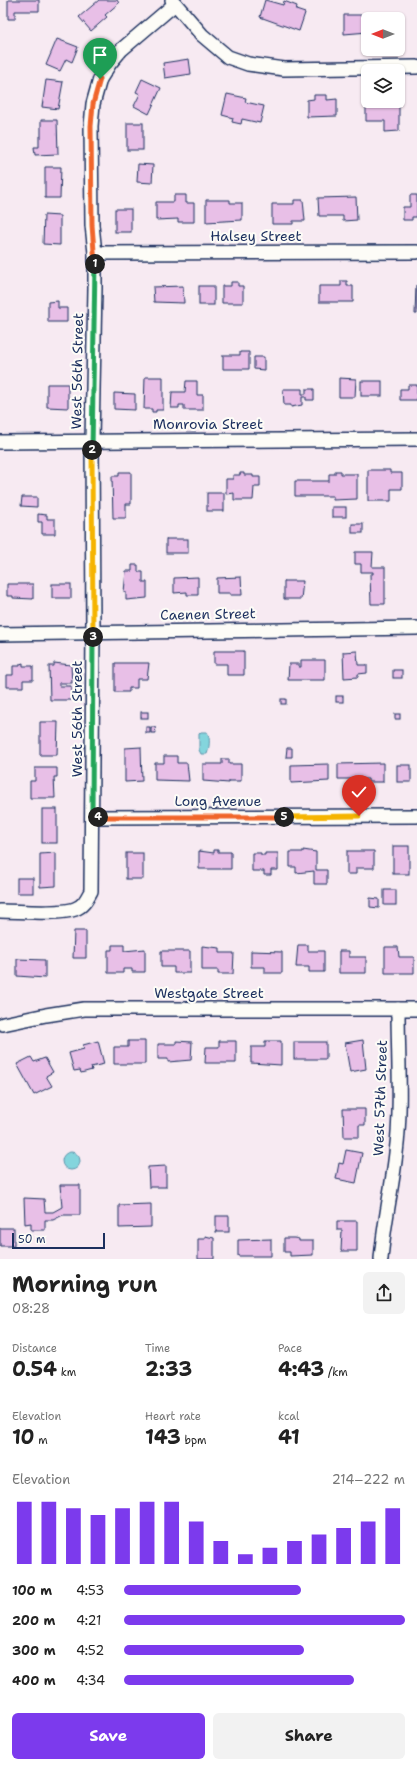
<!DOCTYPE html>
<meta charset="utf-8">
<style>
:root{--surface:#fff;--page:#f2f2f2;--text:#222;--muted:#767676;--accent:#7c3aed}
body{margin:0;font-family:"Shantell Sans",sans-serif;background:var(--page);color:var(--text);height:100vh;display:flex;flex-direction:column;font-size:15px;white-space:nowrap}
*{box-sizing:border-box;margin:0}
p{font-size:13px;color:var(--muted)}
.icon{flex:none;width:22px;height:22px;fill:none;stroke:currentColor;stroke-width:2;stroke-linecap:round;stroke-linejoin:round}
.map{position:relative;height:1259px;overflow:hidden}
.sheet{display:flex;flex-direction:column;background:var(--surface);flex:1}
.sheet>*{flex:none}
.needle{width:26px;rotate:270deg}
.tools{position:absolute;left:361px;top:12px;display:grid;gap:8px}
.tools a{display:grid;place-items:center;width:44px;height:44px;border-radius:6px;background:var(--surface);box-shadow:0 1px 3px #0004;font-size:20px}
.scale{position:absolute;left:12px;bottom:10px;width:93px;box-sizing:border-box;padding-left:4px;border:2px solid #1b2f5e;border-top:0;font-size:11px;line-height:14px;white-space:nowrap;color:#1b2f5e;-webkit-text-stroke:3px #fdfcf7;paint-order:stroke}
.pin{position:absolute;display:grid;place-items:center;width:34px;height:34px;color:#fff;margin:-41px -17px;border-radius:50% 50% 50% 0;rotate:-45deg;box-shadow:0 0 4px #0007}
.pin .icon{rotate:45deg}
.km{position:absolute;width:20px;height:20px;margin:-10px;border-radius:50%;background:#222;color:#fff;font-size:11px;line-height:20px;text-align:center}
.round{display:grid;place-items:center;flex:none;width:42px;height:42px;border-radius:6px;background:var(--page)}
.headline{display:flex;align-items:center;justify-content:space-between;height:68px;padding:0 12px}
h1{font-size:22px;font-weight:700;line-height:30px}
.metrics{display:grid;grid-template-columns:repeat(3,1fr);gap:6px;height:68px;padding:4px 12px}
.metrics div{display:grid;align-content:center}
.metrics b{font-size:20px;font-weight:700}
.metrics small{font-size:11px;font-weight:400}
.metrics p{font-size:11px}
.chart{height:112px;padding:8px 12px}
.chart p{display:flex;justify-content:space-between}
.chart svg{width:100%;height:72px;margin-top:4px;stroke:var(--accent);stroke-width:6}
.button{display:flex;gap:8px;margin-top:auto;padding:8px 12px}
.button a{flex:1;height:46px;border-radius:6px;background:var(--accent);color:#fff;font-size:16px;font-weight:700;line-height:46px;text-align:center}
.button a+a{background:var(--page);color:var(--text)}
ul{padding:0 12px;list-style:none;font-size:13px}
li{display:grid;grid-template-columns:64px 48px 1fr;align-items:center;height:30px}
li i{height:10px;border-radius:5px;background:var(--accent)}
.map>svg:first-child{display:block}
.water{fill:#84d5dd;stroke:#5a93aa}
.building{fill:#e8bfe7;stroke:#1b2f5e}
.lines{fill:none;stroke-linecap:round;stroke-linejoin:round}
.minor-casing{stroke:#1b2f5e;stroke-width:16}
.minor{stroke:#fdfcf7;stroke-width:13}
.split-1-casing{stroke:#fff;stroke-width:8}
.split-2-casing{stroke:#fff;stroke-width:8}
.split-3-casing{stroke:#fff;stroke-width:8}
.split-4-casing{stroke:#fff;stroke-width:8}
.split-5-casing{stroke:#fff;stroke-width:8}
.split-6-casing{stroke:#fff;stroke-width:8}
.split-1{stroke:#f0652b;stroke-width:5}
.split-2{stroke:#22a559;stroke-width:5}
.split-3{stroke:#f5b400;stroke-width:5}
.split-4{stroke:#22a559;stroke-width:5}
.split-5{stroke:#f0652b;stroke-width:5}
.split-6{stroke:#f5b400;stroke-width:5}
.labels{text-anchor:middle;stroke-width:4;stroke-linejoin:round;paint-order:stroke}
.street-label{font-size:14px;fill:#1b2f5e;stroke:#fdfcf7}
</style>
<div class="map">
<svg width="417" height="1259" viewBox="0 0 417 1259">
<rect width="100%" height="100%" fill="#f7eaf2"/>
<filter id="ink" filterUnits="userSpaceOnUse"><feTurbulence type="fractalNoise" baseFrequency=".025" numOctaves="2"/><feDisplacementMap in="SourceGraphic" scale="8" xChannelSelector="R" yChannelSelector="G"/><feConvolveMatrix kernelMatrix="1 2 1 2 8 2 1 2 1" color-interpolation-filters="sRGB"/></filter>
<g filter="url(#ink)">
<g class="water">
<path d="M201,732H207C211,738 209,749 207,754H201L199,750V734Z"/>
<circle cx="71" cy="1161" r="9"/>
</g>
<g class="building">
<path d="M8,0H39V11H15V19H8Z"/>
<path d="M99,0H117L119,3L105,15L107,17L91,31L79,17Z"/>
<path d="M265,0L283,5L284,1L297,6L296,10L305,13L299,31L260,17Z"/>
<path d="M344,15H376V19H368V32L344,34Z"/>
<path d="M57,39L78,47L72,62L66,59L60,71L46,65Z"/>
<path d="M189,59L191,74L165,78L163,63Z"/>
<path d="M142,79L161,88L149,114L134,106L140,94L136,92Z"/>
<path d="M46,80L63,82L58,109L42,107Z"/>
<path d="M227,94L246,98L245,102L264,106L260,123L242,119L241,124L232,122L233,118L222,115Z"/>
<path d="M314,95H327V100L337,99V116L307,117V100L314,99Z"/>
<path d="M399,97V131L385,132V121H366V103L398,101Z"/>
<path d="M41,120H57L58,154L35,155L34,147H39V137H41Z"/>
<rect x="127" y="123" width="16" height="27"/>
<path d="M138,164L153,165L152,183L137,182Z"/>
<path d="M45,167H61L60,198H45Z"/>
<path d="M174,195H186V203H194V222H178V219L156,220V202H174Z"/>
<path d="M410,195H417V217H412V220H403V207H410Z"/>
<path d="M356,197L357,220L343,221V216H319L318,198Z"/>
<path d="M206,200H230V203H242V220L206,222Z"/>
<path d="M294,200H303L305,221H293V224H272V204H294Z"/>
<rect x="115" y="209" width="16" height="23"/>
<path d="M44,215L60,216V245L43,244Z"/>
<path d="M341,281H347V286H353V302H319V286H341Z"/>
<path d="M231,282H238V286H243V303H222V286H231Z"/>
<path d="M416,285L417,286V314H415Z"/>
<path d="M183,286L184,303L154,302L153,287Z"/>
<rect x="199" y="286" width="15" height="19"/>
<path d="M58,301V308H67V322H48V302Z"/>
<path d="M240,352H249V369H223V355H240Z"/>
<path d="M254,357H264V370L254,369Z"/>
<path d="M145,377H163V410H156V412H152V409H144Z"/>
<path d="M339,378L356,379L355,397H339Z"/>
<path d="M186,381H197V395H203V410H184V405H179V408H171L172,392H185Z"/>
<rect x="361" y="381" width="21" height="15"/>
<path d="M47,384H68V408L47,407Z"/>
<path d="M408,385H417V400H400V389H408Z"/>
<path d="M283,389H302V394H306V389H314V400H306V397H302V405L291,407V405H284Z"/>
<path d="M114,393L135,394V410L114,409Z"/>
<path d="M368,470H390V473H402V489H391V501H368Z"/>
<path d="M335,471H341V474H357V499L333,500V496H295V481H329V474H335Z"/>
<path d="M119,472H131V504H126V518H113L112,476H119Z"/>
<path d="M240,473H244V475H253V477H260V487H254L253,500H234V493L226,494V479H233V475H240Z"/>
<rect x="207" y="493" width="17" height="18"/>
<path d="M22,497H37V507L21,506Z"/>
<rect x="332" y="507" width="14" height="10"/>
<path d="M38,514L47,515V519H55V534H42V522H38Z"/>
<rect x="352" y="524" width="11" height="9"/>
<rect x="166" y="539" width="22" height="14"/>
<path d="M355,552H373L372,567H385V604H371L370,574H373V572H361V564H355Z"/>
<path d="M132,565H138V572H143V582H147V598L126,600V592H124L126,571H132Z"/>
<path d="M198,577V595H187V592L174,593V578Z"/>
<path d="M241,577L242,595H230V593H217V578Z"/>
<path d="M284,581H303L301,599H284Z"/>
<path d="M7,584H33V599L13,598V596H7Z"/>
<rect x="52" y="584" width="19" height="14"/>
<path d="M214,651H244V675H227V664H214Z"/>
<path d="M357,651L358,665H367V673L358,674V677L344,678L343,652Z"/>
<path d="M301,660H325V680H288L289,664H299V667H301Z"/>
<path d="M23,663V666H33V680H23V687H7V675H13V666H20V664Z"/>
<path d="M54,663L71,665L72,683H59V686H71L72,700H50L49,666H54Z"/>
<path d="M115,663H149L147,679H137V688H129V692H115Z"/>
<rect x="393" y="670" width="9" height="8"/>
<rect x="336" y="696" width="7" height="6"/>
<rect x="281" y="699" width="5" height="5"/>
<rect x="141" y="712" width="7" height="6"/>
<rect x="395" y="714" width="5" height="5"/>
<path d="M40,722H58L57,755H40Z"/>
<rect x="146" y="727" width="4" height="6"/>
<path d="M151,727H155L156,733H151Z"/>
<path d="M141,747L142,781L125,782V748Z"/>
<path d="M287,748H292V757H286Z"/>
<path d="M164,756H177V763H187L189,781L155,780V763H164Z"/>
<path d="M222,759H229V764H241V781H229V783L203,781V764H222Z"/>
<path d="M383,763V782H368V779H338V764Z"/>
<path d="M329,764V781L291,783V765Z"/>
<rect x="397" y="765" width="14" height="17"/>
<path d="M35,768H57V777H54L55,798H30V781H35Z"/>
<rect x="42" y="809" width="15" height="34"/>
<rect x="393" y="846" width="16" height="28"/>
<path d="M214,850H218V852H231V869H199V851L214,853Z"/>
<path d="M303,850L316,852V870H327V884H314V871L296,873V867H290V852H303Z"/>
<path d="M347,851H374V868H356V874H347Z"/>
<path d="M56,853V886L40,887V854Z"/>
<rect x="126" y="853" width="17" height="26"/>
<path d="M252,853H261V855H265V853H278V870H271V875H264V871H252Z"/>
<rect x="17" y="878" width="16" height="15"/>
<rect x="384" y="890" width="12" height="15"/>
<path d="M370,898L379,899V908L370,907Z"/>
<path d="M74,931H86V958H73Z"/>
<path d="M112,945H124V951L145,949V972H132V969H123V973H108V950H112Z"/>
<path d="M298,945H308V951H324V972H309V967H296Z"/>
<path d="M202,946L220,948V953H234L233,974H218V970H202Z"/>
<path d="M385,947H398L399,957H414V973H385Z"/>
<path d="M161,951H190V973H174V967H161Z"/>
<path d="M251,951L282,952V973H265V967H251Z"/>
<path d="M339,951H349V957H366V973H339Z"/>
<path d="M17,959L45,960V978L17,976Z"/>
<path d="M363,1040L366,1069L350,1072L345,1043Z"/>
<path d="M98,1041L104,1064L91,1067L92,1070L81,1073L80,1070L74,1071L69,1053L84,1049L83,1045Z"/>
<path d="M128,1041H145V1064H114V1047H128Z"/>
<path d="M176,1041L192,1042L191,1060L168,1062V1059H158V1044H176Z"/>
<path d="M219,1041H236V1063H205L206,1047H219Z"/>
<path d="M265,1041H281V1065L251,1063V1047H265Z"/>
<rect x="294" y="1042" width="32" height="17"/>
<path d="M31,1057L34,1062L45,1058L53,1072L46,1076L52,1086L34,1095L17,1064Z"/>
<path d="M343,1109H365V1125H359V1137H344Z"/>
<path d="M346,1150L362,1153L356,1183L336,1179L339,1163L343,1164Z"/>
<path d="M166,1166V1187H149L148,1167Z"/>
<path d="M60,1185H80V1215H63L53,1220H45V1230H31V1223L25,1224L24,1198L44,1199L45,1212H53L62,1207Z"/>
<path d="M151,1204V1227L119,1228V1205Z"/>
<rect x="216" y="1216" width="13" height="16"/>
<path d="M337,1221H357V1251H341L342,1230H337Z"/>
<rect x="0" y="1228" width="14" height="18"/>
<path d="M205,1236L214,1238V1259H198V1239H205Z"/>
<path d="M284,1238H294L299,1239V1241H313V1255L290,1256V1252H284Z"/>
<path d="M271,1239V1256H238V1240Z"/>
</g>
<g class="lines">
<defs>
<g id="minor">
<path d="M172,0L202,35L228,57L248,64L284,69L417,67"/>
<path d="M95,253L417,252"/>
<path d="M0,442L417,439"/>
<path d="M0,634L417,628"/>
<path d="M92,817L417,816"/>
<path d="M0,911C20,911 58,915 75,909C84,906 87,898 91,891L93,632L92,440L95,288V253L92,225L91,126L93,104L100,79L110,63L121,50L175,4"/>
<path d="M3,1024L46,1015L84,1009H417"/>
<path d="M381,1259C384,1223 392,1189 396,1153C402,1106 398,1057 398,1009"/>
</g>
</defs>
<use href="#minor" class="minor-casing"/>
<use href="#minor" class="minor"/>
</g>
</g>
<g class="lines" filter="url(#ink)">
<defs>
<path id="split-1" d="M95,264L92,225L91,126L93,104L100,79"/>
<path id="split-2" d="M92,450L95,264"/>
<path id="split-3" d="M92,450L93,637"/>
<path id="split-4" d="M93,637L92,817H98"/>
<path id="split-5" d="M98,817H284"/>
<path id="split-6" d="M284,817L359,816"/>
</defs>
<use href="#split-1" class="split-1-casing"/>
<use href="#split-2" class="split-2-casing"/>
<use href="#split-3" class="split-3-casing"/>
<use href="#split-4" class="split-4-casing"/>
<use href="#split-5" class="split-5-casing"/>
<use href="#split-6" class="split-6-casing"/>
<use href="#split-1" class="split-1"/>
<use href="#split-2" class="split-2"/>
<use href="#split-3" class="split-3"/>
<use href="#split-4" class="split-4"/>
<use href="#split-5" class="split-5"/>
<use href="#split-6" class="split-6"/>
</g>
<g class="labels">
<g class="street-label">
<text x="256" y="241">Halsey Street</text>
<text transform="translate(77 371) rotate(-89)" y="5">West 56th Street</text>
<text x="208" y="429">Monrovia Street</text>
<text transform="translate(208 614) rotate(-1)" y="5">Caenen Street</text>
<text transform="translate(77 719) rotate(-90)" y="5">West 56th Street</text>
<text x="218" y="806">Long Avenue</text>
<text x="209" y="998">Westgate Street</text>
<text transform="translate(380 1098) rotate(-88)" y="5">West 57th Street</text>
</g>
</g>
</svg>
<div class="tools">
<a><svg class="needle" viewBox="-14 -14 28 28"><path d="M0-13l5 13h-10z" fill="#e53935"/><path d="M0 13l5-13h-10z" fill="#767676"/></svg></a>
<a><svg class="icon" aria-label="layers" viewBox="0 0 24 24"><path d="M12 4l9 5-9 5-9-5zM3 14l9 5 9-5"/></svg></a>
</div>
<div class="scale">50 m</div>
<div class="pin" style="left:100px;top:79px;background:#1e9e55"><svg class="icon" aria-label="arrive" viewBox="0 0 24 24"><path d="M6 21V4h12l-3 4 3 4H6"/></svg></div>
<div class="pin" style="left:359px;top:816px;background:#d93025"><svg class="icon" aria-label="check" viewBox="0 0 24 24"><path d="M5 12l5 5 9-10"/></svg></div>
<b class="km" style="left:95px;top:264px">1</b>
<b class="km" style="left:92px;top:450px">2</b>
<b class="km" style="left:93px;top:637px">3</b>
<b class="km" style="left:98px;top:817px">4</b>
<b class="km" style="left:284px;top:817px">5</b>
</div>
<section class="sheet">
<div class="headline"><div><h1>Morning run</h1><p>08:28</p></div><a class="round"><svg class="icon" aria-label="share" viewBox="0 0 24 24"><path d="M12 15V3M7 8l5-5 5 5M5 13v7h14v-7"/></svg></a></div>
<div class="metrics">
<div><p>Distance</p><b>0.54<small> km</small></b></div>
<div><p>Time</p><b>2:33</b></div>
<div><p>Pace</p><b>4:43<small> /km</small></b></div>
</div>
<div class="metrics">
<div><p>Elevation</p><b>10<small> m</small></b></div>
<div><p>Heart rate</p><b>143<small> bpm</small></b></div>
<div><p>kcal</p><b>41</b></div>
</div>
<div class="chart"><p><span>Elevation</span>214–222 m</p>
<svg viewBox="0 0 160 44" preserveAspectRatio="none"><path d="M5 44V6M15 44V6M25 44V10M35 44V14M45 44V10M55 44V6M65 44V6M75 44V18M85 44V30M95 44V38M105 44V34M115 44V30M125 44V26M135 44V22M145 44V18M155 44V10"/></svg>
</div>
<ul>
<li><b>100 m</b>4:53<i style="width:63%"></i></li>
<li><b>200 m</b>4:21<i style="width:100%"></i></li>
<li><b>300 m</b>4:52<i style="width:64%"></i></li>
<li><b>400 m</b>4:34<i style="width:82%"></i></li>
</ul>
<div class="button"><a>Save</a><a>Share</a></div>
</section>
